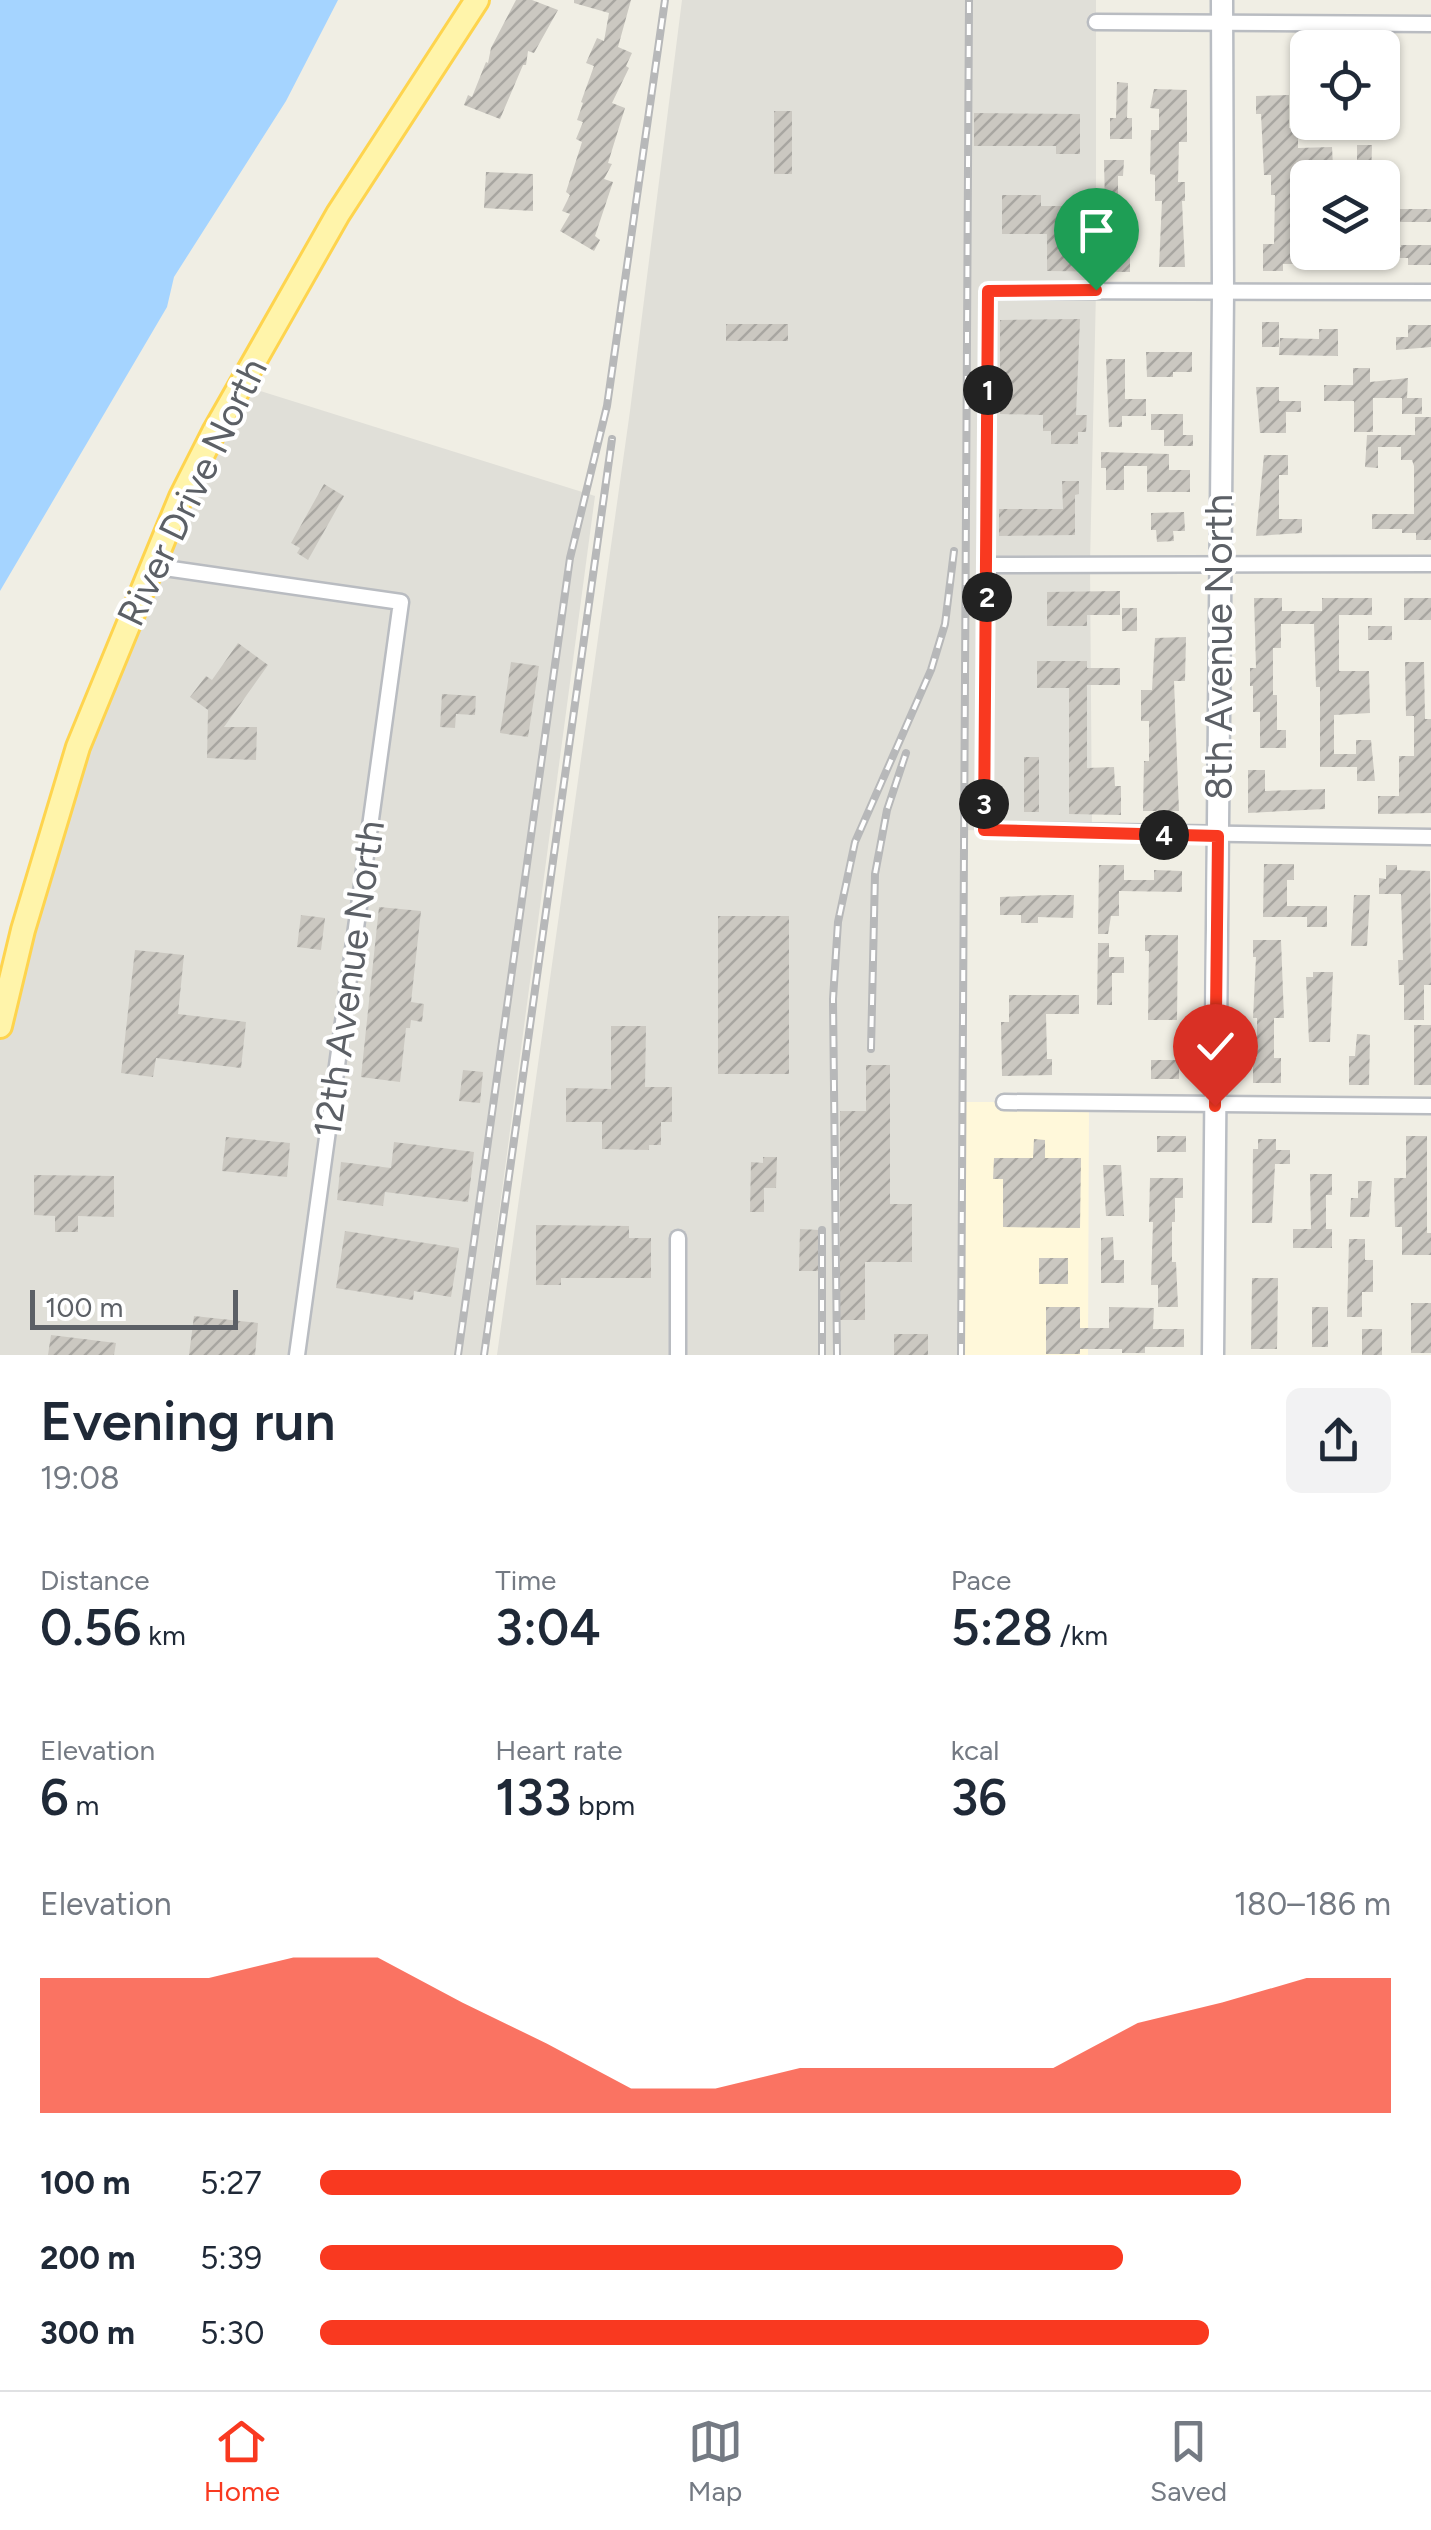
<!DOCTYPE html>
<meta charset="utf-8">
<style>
:root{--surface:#fff;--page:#f2f2f3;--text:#1f2937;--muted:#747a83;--line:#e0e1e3;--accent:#f93920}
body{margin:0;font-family:Figtree,sans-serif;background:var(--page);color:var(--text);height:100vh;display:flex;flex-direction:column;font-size:38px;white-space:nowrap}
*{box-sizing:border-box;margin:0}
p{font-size:32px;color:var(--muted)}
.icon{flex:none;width:55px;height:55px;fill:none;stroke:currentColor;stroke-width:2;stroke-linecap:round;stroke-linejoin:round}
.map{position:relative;height:1355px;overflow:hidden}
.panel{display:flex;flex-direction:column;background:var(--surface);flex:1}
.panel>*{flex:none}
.controls{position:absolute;left:1290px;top:30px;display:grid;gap:20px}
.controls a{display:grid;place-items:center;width:110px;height:110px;border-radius:15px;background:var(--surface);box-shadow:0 2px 8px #0004;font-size:50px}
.scale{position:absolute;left:30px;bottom:25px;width:208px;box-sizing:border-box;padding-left:10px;border:5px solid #5c6066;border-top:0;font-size:28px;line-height:35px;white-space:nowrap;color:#5c6066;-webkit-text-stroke:8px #fff;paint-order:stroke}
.pin{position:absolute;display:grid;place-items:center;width:85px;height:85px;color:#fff;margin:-102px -42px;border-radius:50% 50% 50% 0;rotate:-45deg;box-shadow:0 0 10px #0007}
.pin .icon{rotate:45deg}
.km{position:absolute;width:50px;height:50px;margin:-25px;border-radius:50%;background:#222;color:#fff;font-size:28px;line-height:50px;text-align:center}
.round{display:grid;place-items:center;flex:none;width:105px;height:105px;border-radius:15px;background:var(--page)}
.headline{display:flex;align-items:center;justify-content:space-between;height:170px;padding:0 40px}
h1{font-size:55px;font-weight:600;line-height:75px}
.figures{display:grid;grid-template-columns:repeat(3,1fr);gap:15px;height:170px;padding:10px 40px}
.figures div{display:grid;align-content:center}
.figures b{font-size:50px;font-weight:600}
.figures small{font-size:28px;font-weight:400}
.figures p{font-size:28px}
.chart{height:280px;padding:20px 40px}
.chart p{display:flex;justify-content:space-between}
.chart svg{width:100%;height:180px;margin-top:10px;fill:var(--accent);opacity:.7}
ul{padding:0 40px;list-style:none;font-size:32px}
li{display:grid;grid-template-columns:160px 120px 1fr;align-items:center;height:75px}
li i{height:25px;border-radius:12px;background:var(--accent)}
.tabs{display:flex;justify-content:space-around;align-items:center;height:140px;border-top:2px solid var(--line);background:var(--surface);font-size:28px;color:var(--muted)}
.tabs a{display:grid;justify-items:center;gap:5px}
.tabs .active{color:var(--accent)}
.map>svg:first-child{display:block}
.commercial{fill:#fff8da}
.industrial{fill:#e0dfd8}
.water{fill:#a5d4ff}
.building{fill:url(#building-hatch)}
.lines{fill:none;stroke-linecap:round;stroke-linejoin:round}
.street-casing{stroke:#b9bcc1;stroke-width:19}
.secondary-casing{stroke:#b9bdc3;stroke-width:25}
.primary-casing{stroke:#fed44e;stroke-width:28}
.street{stroke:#fff;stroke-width:14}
.secondary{stroke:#fff;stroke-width:20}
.primary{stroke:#fff4aa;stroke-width:22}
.rail-casing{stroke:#b7b8b9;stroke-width:8}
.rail{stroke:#fff;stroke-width:4;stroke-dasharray:11;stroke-linecap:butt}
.route-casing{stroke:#fff;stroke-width:20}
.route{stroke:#f93920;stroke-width:12}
.labels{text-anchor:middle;stroke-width:8;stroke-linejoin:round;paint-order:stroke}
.street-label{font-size:38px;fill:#5c6066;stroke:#fff}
</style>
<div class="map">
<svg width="1431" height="1355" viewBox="0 0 1431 1355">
<defs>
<pattern id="building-hatch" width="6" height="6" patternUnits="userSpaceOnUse" patternTransform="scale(2.5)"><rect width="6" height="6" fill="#cbc8c1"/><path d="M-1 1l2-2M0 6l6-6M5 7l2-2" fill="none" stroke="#a8a6a1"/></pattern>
</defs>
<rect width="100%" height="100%" fill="#f0eee4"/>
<path class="commercial" d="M962,1102H1089L1088,1355H961Z"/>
<g class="industrial">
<path d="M682,0H1096V290L1090,564L1092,833L964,830V1355H497L630,411Z"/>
<path d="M241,385L595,496L480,1355H0V1027L78,747Z"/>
</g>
<path class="water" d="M0,0H338L286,101L174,277L167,307L0,591Z"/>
<g class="building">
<path d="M516,0H532L558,10L534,53L528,51L526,65H523L500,119L464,105L468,95L472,97L486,62L488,63L491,48Z"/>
<path d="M574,0H631L618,47L632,53L626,66L629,68L612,103L625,108L608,163L612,164L604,179L613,182L595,236L600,240L594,251L560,231L570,214L562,211L570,195L566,192L582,142L576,139L583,122L577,120L583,103L581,102L594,66L586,63L597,38L604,41L609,13L574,3Z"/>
<path d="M1117,82L1128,83L1127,118H1132V139H1110V118H1116Z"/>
<path d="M1154,89L1187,90V142H1179L1178,182H1185V201H1182L1185,267H1159L1162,201H1155V175L1150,174L1151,130H1159V109L1150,108Z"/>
<path d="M1289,95V128H1298V148L1332,147L1333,166L1301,167V195H1293V264H1283V271H1263V244H1274L1275,195H1271V175H1264L1261,114H1256V96Z"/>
<rect x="774" y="111" width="18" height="63"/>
<path d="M974,113L1080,114V154H1056V146H974Z"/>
<path d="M1357,145H1372L1371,178H1357Z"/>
<path d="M1104,160H1124L1123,176H1118V219H1130V272L1047,271V234H1002V195H1041V206H1105Z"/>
<path d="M486,172L533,174V211L484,208Z"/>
<rect x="1399" y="209" width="32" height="13"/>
<path d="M1401,245H1431V265H1408V258H1373V252H1382V248L1401,247Z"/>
<rect x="1316" y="252" width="26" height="15"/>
<path d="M1080,319L1076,415H1087L1086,432H1078V444H1051V431H1043V415L1000,414V320Z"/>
<rect x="1262" y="322" width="17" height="25"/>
<rect x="726" y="324" width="62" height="17"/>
<path d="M1408,325H1431V347L1396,350V337H1408Z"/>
<path d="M1319,329H1338V356L1279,355L1280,338L1319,339Z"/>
<path d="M1146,352H1192V372H1173V377H1147Z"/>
<path d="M1106,359H1125V399H1146V416H1122V427H1109Z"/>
<path d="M1353,368H1370V382L1408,378L1407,398H1422V414H1402V398H1373V432H1354V401H1324V385H1353Z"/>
<path d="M1256,387H1279V401H1301V412H1286V433H1260Z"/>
<path d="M1151,414H1183V435H1193V446H1164V430H1151Z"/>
<path d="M1415,417H1431V540H1416V533H1402V529H1372V514H1414V466L1412,460H1401V447H1378V468L1365,467L1367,435H1415Z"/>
<path d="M1101,452L1169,454V470H1190V492H1147V466H1124V490H1106V468H1101Z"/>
<path d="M1264,455H1288V475H1279V519H1302V533L1256,536Z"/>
<path d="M1062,481H1079V494L1075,495V535L999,536V509H1063Z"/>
<path d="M324,484L344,496L308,560L297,553L300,548L291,543Z"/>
<path d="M1184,512L1185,531H1173L1174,541L1157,542L1156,530H1151V513Z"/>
<path d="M1120,591V615H1087V626H1047V592Z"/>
<path d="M1254,598H1282V611H1322V598H1372V615H1339V671H1369L1370,713L1334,715V754H1356V740H1371L1375,781H1357V767H1320V687H1316L1314,624H1281V648H1273V695H1277V730H1286V748H1260V712H1253V686H1250V668H1256Z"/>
<rect x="1404" y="598" width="27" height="22"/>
<rect x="1122" y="608" width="15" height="23"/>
<rect x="1368" y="626" width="24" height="14"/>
<path d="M1186,637L1185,681H1174L1179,811H1143L1144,761H1149V721H1141V690H1152L1155,638Z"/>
<path d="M238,643L268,665L224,727H257L256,760L207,758L208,710L190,697L206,676L212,680Z"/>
<path d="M1037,661H1087V668H1120V685H1087V768L1114,767L1115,786H1121V815L1069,814V688H1037Z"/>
<path d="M511,662L539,666L528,737L500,733Z"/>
<path d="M1405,662H1424L1425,719H1431V813L1378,814V796H1399V756H1414V716H1406Z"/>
<path d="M442,694L476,696L475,715L456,714L455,728L440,727Z"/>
<rect x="1024" y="757" width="15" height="55"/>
<path d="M1248,770H1265V791L1325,789V809L1248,813Z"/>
<path d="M1264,864H1294V880H1287V906H1327V927H1307V917H1263Z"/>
<path d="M1099,865H1124V880H1154V870L1182,871V892L1119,891V916H1111L1108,934H1098Z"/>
<path d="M1386,865H1397V870L1430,871L1431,985H1424V1020H1404V985H1399L1398,960H1403L1401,894H1379V878L1386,879Z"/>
<path d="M1050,895H1074L1073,918L1038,917V923H1021V915H1000V897Z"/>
<path d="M1354,895H1370L1367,946H1351Z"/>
<path d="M379,907L421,911L411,1002L424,1004L422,1022L411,1020L410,1028H406L400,1082L361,1077Z"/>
<path d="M301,915L325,918L321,950L297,947Z"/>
<rect x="718" y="916" width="71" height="158"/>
<path d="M1145,935H1178L1177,1020H1148L1149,951H1145Z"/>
<path d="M1253,940H1281L1284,1018H1274V1058H1281V1083H1253V1058H1257V1018H1253L1256,957H1253Z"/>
<path d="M1098,943H1109V957H1124V973H1112V1005H1097Z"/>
<path d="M135,950L184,955L178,1014L246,1022L241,1068L156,1058L153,1077L121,1073Z"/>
<path d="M1313,972H1333L1330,1042H1309L1306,977H1313Z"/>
<path d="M1009,995H1079V1014H1046L1047,1059H1052V1075L1002,1076L1001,1022H1009Z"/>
<rect x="1414" y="1025" width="17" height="60"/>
<path d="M611,1026H646L645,1087H672V1122H661V1145H649V1150L602,1149V1122H566V1088L611,1089Z"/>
<path d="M1357,1034L1370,1035L1369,1085H1349V1056H1355Z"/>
<rect x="1151" y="1060" width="28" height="19"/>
<path d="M866,1065H890V1204H912V1262H865V1320H840V1111H866Z"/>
<path d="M463,1070L483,1072L480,1103L459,1101Z"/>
<rect x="1157" y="1136" width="29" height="16"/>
<path d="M1406,1136H1427V1233H1431V1255H1402V1227H1395L1394,1178H1406Z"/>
<path d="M226,1137L290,1143L287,1177L222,1171Z"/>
<path d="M1034,1139L1045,1140V1158H1081L1080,1228L1003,1227V1179H993L994,1158H1033Z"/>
<path d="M1258,1139H1276V1150H1290V1164H1275L1272,1223H1252L1253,1149H1258Z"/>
<path d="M394,1142L474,1152L468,1202L385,1192L383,1206L337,1200L341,1162L391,1168Z"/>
<path d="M763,1157H777L776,1188H764V1212H750L751,1162L763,1163Z"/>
<path d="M1103,1165H1121L1124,1216H1106Z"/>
<path d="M1310,1174H1332V1195H1326V1229H1332V1248H1293V1229H1311Z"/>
<path d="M34,1175L114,1176V1217L78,1216V1232H55V1216L34,1215Z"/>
<path d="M1150,1178H1183V1198H1175V1222H1172V1262H1176L1178,1307H1158V1285H1151L1153,1222H1149Z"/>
<path d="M1358,1181H1372L1369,1217H1350L1351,1198H1358Z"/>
<path d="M536,1225L629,1226V1238H651V1278H561V1285H536Z"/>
<path d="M800,1229L819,1230V1271H799Z"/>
<path d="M345,1231L459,1248L451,1297L414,1291L413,1300L336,1288Z"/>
<path d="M1113,1237L1114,1260H1124V1283H1101V1238Z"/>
<path d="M1349,1239H1365V1260H1373V1292H1362V1317H1347Z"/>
<rect x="1039" y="1258" width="29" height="26"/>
<path d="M1252,1278H1278L1277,1349H1251Z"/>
<rect x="1411" y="1303" width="20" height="50"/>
<path d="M1046,1307H1080V1328H1109V1307L1154,1308L1153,1329H1184V1347H1145V1353H1122V1349H1080V1354H1046Z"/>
<rect x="1312" y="1307" width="16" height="40"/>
<path d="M194,1316L258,1323L255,1355H189Z"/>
<rect x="1362" y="1329" width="20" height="26"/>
<rect x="894" y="1334" width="34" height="21"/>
<path d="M51,1335L116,1343L114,1355H48Z"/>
</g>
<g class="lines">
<defs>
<g id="street">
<path d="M1096,22L1431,24"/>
<path d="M1431,292L988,291L984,830L1431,837"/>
<path d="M988,565L1431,564"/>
<path d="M151,566L401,602L297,1355"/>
<path d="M1004,1102L1431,1106"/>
<path d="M678,1355V1238"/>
</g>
<path id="secondary" d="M1213,1355L1223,293L1222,0"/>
<path id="primary" d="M0,1026L23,930L78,747L181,497L214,432L338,214L477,0"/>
</defs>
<use href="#street" class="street-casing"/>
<use href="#secondary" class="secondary-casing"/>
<use href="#primary" class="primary-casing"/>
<use href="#street" class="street"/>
<use href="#secondary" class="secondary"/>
<use href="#primary" class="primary"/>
<defs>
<g id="rail">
<path d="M871,1049L875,874L887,810L906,753"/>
<path d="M458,1355L570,558L607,406L665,0"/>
<path d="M484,1355L612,439"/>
<path d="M822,1355V1230"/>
<path d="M837,1355L833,999L838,922L855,842L931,670L945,624L954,551"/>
<path d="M961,1355L969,0"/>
</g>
</defs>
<use href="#rail" class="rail-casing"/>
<use href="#rail" class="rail"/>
</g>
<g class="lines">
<defs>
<path id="route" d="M1096,290L988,291L984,830L1218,836L1215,1106"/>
</defs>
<use href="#route" class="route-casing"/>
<use href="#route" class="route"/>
</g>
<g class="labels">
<g class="street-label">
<text transform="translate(192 492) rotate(-64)" y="13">River Drive North</text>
<text transform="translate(1219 647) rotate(-90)" y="13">8th Avenue North</text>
<text transform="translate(349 979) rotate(-82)" y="13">12th Avenue North</text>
</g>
</g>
</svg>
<div class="controls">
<a><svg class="icon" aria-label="locate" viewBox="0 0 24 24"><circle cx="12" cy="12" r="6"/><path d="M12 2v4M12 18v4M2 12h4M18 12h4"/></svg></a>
<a><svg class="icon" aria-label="layers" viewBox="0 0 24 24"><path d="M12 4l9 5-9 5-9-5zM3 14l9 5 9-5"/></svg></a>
</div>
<div class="scale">100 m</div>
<div class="pin" style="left:1096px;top:290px;background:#1e9e55"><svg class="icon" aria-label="arrive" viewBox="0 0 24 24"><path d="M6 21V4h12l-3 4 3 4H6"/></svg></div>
<div class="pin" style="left:1215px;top:1106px;background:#d93025"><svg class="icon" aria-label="check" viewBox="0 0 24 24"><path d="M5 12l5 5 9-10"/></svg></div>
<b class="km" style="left:988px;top:390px">1</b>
<b class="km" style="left:987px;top:597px">2</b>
<b class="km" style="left:984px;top:804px">3</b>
<b class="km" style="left:1164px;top:835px">4</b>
</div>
<section class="panel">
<div class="headline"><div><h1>Evening run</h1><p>19:08</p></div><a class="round"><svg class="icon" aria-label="share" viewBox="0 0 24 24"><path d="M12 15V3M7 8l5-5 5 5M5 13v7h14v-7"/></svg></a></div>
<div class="figures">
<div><p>Distance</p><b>0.56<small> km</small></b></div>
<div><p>Time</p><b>3:04</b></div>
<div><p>Pace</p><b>5:28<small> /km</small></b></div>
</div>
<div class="figures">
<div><p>Elevation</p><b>6<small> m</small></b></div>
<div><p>Heart rate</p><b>133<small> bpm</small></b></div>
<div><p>kcal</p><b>36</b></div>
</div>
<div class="chart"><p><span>Elevation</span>180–186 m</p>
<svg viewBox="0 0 160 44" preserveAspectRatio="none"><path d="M0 44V11L10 11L20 11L30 6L40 6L50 17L60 27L70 38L80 38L90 33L100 33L110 33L120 33L130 22L140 17L150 11L160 11V44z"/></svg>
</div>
<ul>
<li><b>100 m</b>5:27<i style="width:86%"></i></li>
<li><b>200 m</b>5:39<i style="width:75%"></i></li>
<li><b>300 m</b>5:30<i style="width:83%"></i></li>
</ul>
</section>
<nav class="tabs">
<a class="active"><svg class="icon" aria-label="home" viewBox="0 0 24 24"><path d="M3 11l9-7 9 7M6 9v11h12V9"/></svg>Home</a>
<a><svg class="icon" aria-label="map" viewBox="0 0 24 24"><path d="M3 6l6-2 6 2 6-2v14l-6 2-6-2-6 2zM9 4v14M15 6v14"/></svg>Map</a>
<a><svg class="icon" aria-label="saved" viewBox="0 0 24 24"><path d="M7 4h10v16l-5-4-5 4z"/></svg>Saved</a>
</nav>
